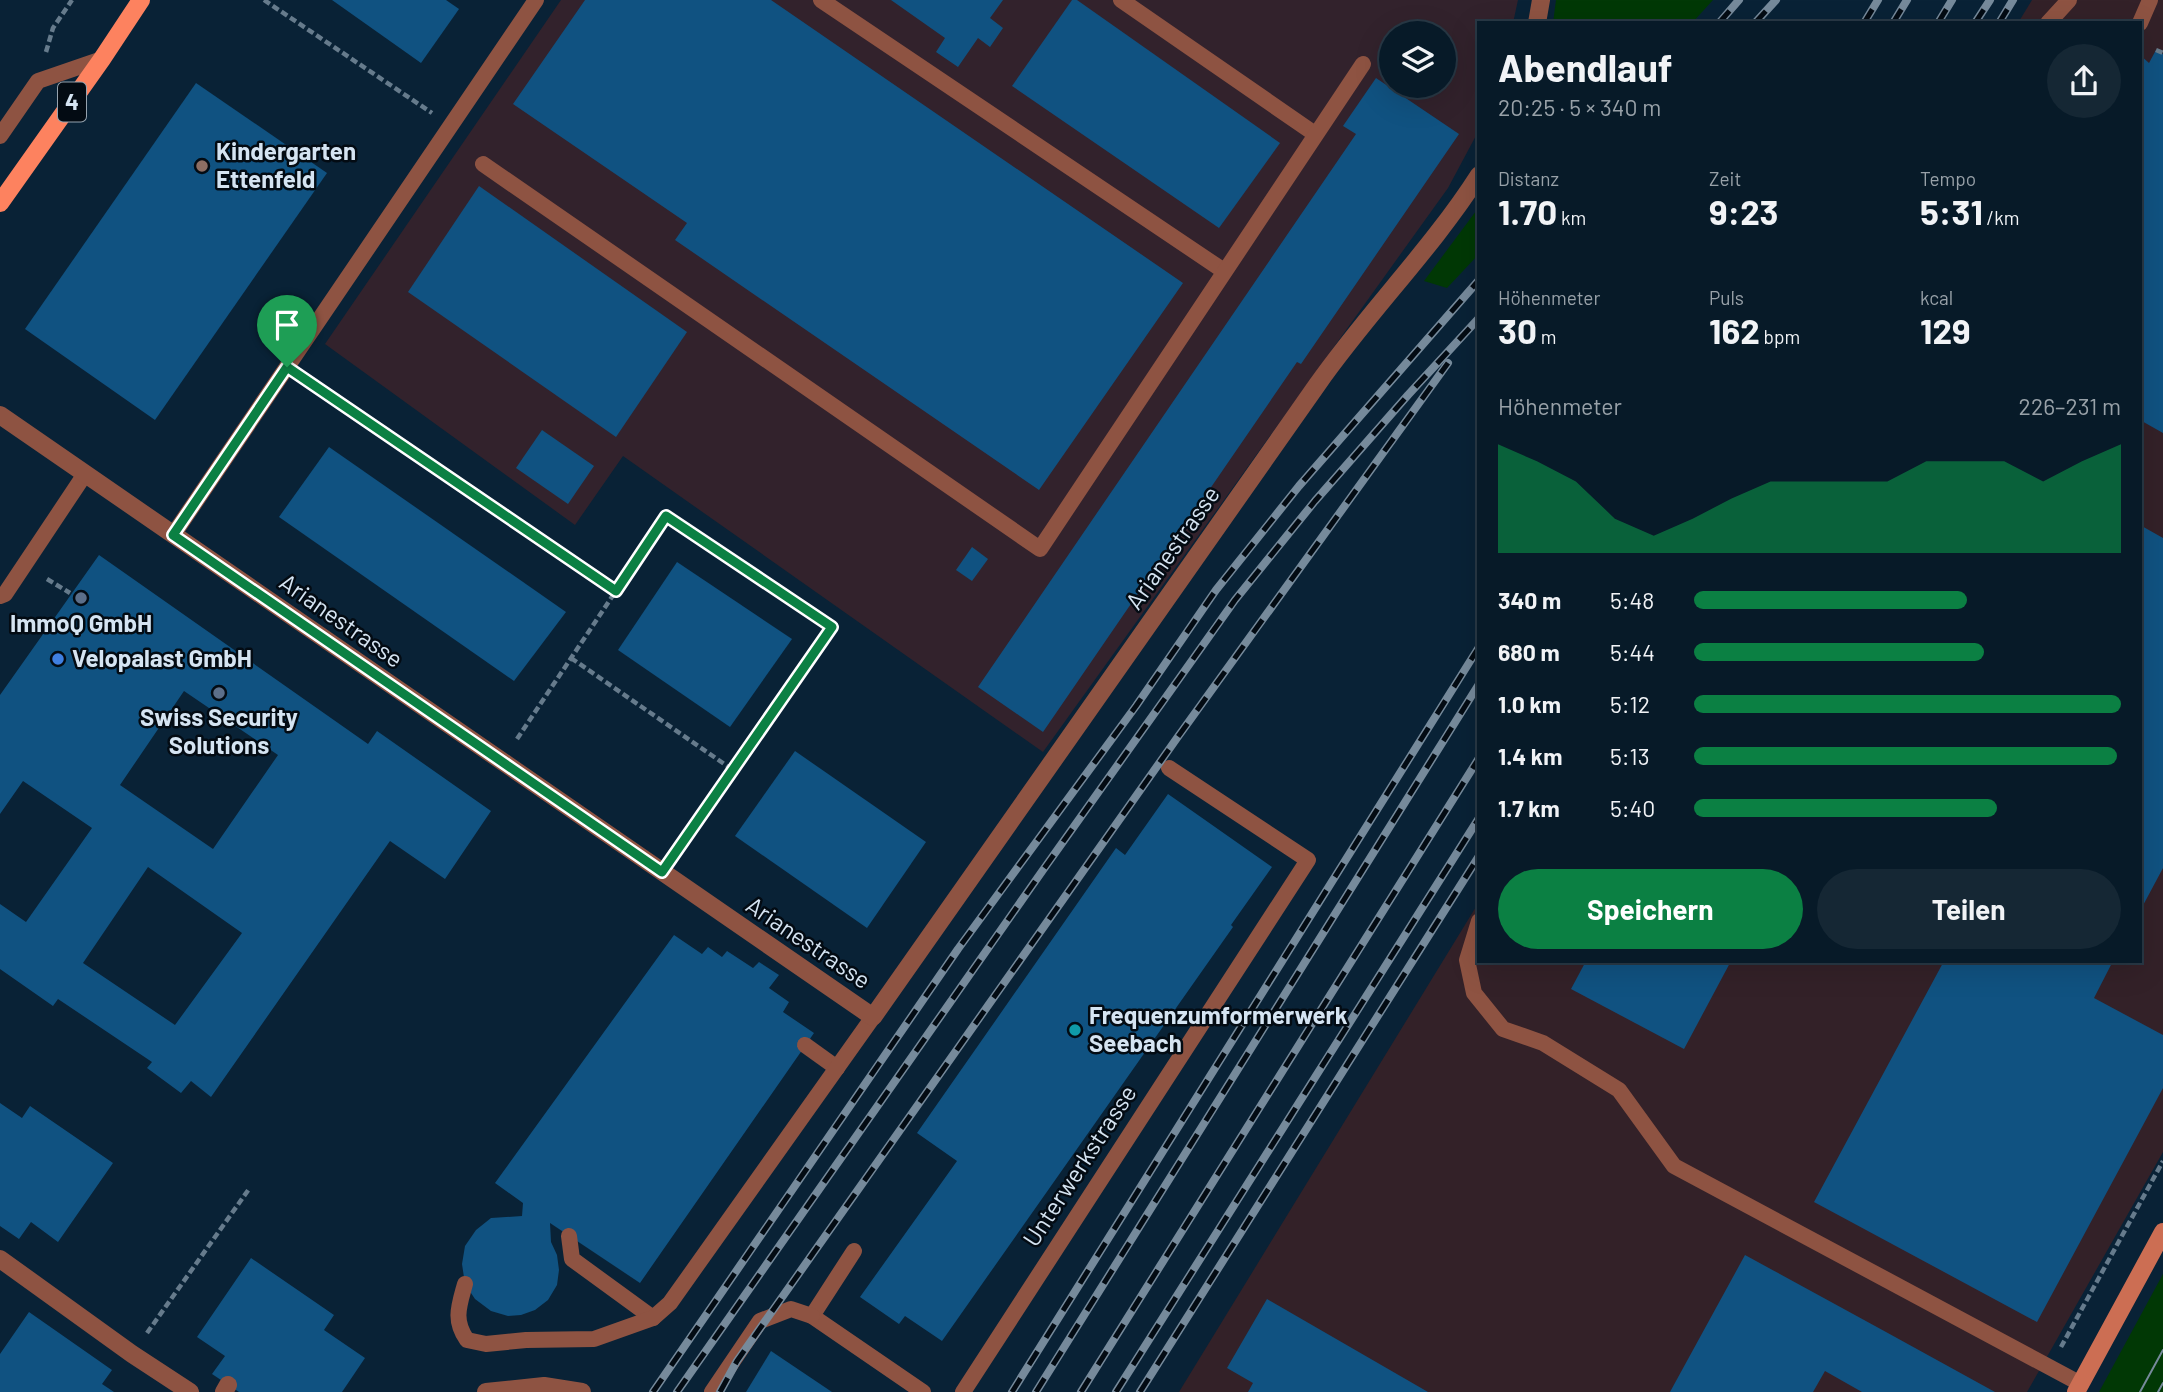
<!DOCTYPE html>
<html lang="de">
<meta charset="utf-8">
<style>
:root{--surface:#071a28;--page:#152734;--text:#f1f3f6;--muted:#98a1a8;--line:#283845;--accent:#0b8043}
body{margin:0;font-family:Barlow,sans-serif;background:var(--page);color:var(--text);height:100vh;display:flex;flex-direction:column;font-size:26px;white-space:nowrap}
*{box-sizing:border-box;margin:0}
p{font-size:23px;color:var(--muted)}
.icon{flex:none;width:38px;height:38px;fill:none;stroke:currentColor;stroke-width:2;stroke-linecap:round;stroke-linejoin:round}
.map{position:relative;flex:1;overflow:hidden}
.details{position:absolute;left:1477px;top:21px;width:665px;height:942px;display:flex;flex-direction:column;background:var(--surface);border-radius:0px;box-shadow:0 7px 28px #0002,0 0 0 2px var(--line)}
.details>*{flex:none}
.buttons{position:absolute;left:1379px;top:21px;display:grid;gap:14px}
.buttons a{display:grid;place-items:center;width:77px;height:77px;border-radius:50%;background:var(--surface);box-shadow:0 7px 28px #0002,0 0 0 2px var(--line);font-size:35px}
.pin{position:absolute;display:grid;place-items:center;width:60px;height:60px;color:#fff;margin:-72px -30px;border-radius:50% 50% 50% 0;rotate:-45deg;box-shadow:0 0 7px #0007}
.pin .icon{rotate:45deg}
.round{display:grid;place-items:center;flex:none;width:74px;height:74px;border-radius:37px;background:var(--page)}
.headline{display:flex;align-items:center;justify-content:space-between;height:119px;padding:0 21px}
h1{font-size:38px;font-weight:700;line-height:52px}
.figures{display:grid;grid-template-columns:repeat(3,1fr);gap:10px;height:119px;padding:7px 21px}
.figures div{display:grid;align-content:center}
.figures b{font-size:35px;font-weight:700}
.figures small{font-size:19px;font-weight:400}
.figures p{font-size:19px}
.chart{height:196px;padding:14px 21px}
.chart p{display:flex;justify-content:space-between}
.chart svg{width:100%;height:126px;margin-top:7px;fill:var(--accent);opacity:.7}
.primary-button{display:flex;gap:14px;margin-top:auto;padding:14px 21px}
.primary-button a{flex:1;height:80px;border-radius:42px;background:var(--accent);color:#fff;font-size:28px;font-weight:700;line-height:80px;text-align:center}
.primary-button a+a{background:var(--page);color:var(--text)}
ul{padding:0 21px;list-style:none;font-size:23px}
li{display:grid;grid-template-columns:112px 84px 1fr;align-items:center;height:52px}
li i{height:18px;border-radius:9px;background:var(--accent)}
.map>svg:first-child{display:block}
.commercial{fill:#332128}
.industrial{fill:#32222c;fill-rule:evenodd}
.green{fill:#013805}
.building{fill:#105281;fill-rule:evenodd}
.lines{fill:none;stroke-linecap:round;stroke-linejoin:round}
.path{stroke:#667b8c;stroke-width:4.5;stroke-dasharray:7 3.5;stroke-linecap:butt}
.lane{stroke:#8e5342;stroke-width:16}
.street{stroke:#8e5342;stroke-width:18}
.secondary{stroke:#cc6e53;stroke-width:18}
.primary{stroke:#fd825f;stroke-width:18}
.tram{stroke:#768a9b;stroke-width:2}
.rail-casing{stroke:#768a9b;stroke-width:8}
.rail{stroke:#030b13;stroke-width:5;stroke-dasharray:16;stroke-linecap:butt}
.route-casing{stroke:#fff;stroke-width:14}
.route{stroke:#0b8043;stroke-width:9}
.education-dot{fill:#8d6e63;stroke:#030b13;stroke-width:2.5}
.service-dot{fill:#5c6f8a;stroke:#030b13;stroke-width:2.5}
.shop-dot{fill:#3f7fe0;stroke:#030b13;stroke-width:2.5}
.culture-dot{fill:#0f9aa8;stroke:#030b13;stroke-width:2.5}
.labels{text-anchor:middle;stroke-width:5;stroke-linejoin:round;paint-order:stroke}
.shield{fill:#030b13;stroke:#96a3af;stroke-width:2}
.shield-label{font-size:23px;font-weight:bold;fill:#d5e4f2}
.poi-label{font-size:24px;font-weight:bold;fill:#d5e4f2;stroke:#030b13;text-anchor:start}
.street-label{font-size:24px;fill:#d5e4f2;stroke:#030b13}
</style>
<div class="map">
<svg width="2163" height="1392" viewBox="0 0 2163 1392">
<rect width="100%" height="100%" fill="#092236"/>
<path class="commercial" d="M2032,0H2163V1152L2027,1392H1179L1479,902V961H2140V23H2018Z"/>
<path class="industrial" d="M561,0H1518L1513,23H1479V130L1448,188L1043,752L623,456L575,525L325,344ZM1391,33H1444V86H1391Z"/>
<g class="green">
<path d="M1556,0H1713L1692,23H1553Z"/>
<path d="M1479,207V254L1447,288L1424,281Z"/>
<path d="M2163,1274V1392H2099Z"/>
</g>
<g class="building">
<path d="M332,0H446L459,9L421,63Z"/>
<path d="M585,0H771L1183,283L1039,490L675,240L687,223L513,104Z"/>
<path d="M891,0H1003L990,18L1003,28L990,47L978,38L958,67L936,52L945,38Z"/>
<path d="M1072,0H1077L1280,143L1219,228L1012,86Z"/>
<path d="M2156,50L2163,54V433L2140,420V55L2149,63Z"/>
<path d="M1376,78L1459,134L1301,364L1297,362L1043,732L978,687L1356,134L1343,126Z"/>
<path d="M196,83L327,173L155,420L25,329Z"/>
<path d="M479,186L687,332L616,437L408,292Z"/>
<path d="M542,430L594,466L568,504L516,468Z"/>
<path d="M329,447L566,612L514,681L279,517Z"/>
<path d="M2140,525L2163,538V868L2140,911V662L2144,656L2140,654Z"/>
<path d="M972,547L988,559L972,581L956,570Z"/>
<path d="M99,555L368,744L377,731L491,811L445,879L390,841L211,1097L191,1081L181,1093L147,1068L152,1062L58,999L53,1006L0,969V904L26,922L92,828L23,781L0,814V695ZM184,691L278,755L213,849L120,785ZM148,867L242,933L175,1025L83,963Z"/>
<path d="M677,562L792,639L730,727L618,650Z"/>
<path d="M795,751L926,842L867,928L735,836Z"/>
<path d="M1168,794L1272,867L1231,925L1233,927L942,1341L905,1316L899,1324L860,1297L957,1161L917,1133L1116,848L1125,855Z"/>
<path d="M674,935L702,954L708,947L722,957L727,951L753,968L759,962L779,975L769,988L789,1002L783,1012L814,1033L640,1283L550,1223L551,1242L557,1255L559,1270L557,1285L548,1300L535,1310L521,1315L508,1316L491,1311L475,1299L465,1284L462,1264L465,1246L476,1230L491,1218L522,1216L523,1203L495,1183Z"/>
<path d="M1586,961H1731L1684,1049L1571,989Z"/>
<path d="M1944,961H2113L2094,998L2163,1035V1088L2037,1322L1814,1202Z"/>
<path d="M0,1103L22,1118L30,1106L113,1163L58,1242L31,1222L19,1239L0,1226Z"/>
<path d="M1745,1255L1886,1332L1995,1392H1862L1825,1371L1813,1392H1670Z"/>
<path d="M251,1258L334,1315L324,1330L365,1358L342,1392H239L212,1374L225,1356L197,1337Z"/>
<path d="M1267,1299L1428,1392H1248L1253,1383L1227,1368Z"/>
<path d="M29,1312L112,1370L102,1384L114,1392H0V1354Z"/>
<path d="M771,1351L832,1392H746Z"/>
</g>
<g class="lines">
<g class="path">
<path d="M264,0L432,113"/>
<path d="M2156,50L2163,53"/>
<path d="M46,52L53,28L72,0"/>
<path d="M307,381L616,591"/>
<path d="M47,579L70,593"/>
<path d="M571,658L733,770"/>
<path d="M517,739L666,516L832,627L676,851"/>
<path d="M147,1333L249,1189"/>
<path d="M2061,1347L2163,1161"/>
</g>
<g class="lane">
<path d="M821,0L1224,271"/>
<path d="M1121,0L1315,134"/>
<path d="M2048,23L2069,0"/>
<path d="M2140,23L2150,0"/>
<path d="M0,136L38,81L102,59"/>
<path d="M483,164L1040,549L1363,64"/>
<path d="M173,535L536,0"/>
<path d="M0,596L5,594L85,474"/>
<path d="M1479,921L1467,960L1474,993L1503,1029L1543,1043L1619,1090L1674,1166L2081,1384"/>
<path d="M805,1045L837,1068"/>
<path d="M569,1236L572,1259L653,1318"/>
<path d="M854,1251L812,1316L923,1392"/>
<path d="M465,1284C459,1306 453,1320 467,1340L486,1344L526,1340L594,1339L653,1318L670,1303L873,1017"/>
<path d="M712,1392L760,1321L791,1309L812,1316"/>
<path d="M963,1392L1308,860L1169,768"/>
</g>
<g class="street">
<path d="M1537,23L1541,0"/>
<path d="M0,415L873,1017C1021,806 1169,595 1317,385C1368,312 1431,250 1479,175"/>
<path d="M0,1259L132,1354L190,1392"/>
<path d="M224,1392L228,1385"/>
<path d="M486,1392L544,1386L582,1392"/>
</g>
<path class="secondary" d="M2076,1392L2163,1232"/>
<path class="primary" d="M0,203L102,59L141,0"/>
<g class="tram">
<path d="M2140,1392L2163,1350"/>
<path d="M2158,1392L2163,1383"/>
</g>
<defs>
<g id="rail">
<path d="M1719,23L1739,0"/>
<path d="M1755,23L1776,0"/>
<path d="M1864,23L1878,0"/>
<path d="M1893,23L1907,0"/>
<path d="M1938,23L1952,0"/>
<path d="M1975,23L1990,0"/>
<path d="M1999,23L2013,0"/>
<path d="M653,1392L958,949L1136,706L1216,590L1299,486L1479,280"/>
<path d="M677,1392L1043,870L1235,600L1315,501L1408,395L1479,318"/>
<path d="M720,1392L737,1361L1177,738L1448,363"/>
<path d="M1012,1392L1479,647"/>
<path d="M1036,1392L1479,684"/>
<path d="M1081,1392L1479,758"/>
<path d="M1116,1392L1479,818"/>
<path d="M1140,1392L1479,856"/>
</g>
</defs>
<use href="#rail" class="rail-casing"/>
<use href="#rail" class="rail"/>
</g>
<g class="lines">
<defs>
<path id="route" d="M287,367L616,591L666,516L832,627L662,872L173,535Z"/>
</defs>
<use href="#route" class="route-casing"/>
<use href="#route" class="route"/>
</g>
<circle class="education-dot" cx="202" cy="166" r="7"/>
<g class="service-dot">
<circle cx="81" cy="598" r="7"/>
<circle cx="219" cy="693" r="7"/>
</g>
<circle class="shop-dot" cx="58" cy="659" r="7"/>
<circle class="culture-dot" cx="1075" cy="1030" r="7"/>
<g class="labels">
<rect class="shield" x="58" y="82.5" width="28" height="39" rx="5"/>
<g class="shield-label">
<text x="72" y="110">4</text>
</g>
<g class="poi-label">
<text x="216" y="160">Kindergarten<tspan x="216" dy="28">Ettenfeld</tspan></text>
<text x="81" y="632" text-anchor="middle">ImmoQ GmbH</text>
<text x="72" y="667">Velopalast GmbH</text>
<text x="219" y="726" text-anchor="middle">Swiss Security<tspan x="219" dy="28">Solutions</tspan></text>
<text x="1089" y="1024">Frequenzumformerwerk<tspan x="1089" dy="28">Seebach</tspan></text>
</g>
<g class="street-label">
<text transform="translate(1173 548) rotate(-55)" y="8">Arianestrasse</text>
<text transform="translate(341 621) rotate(35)" y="8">Arianestrasse</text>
<text transform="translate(808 943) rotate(34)" y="8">Arianestrasse</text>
<text transform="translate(1080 1166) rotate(-57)" y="8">Unterwerkstrasse</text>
</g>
</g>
</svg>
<div class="buttons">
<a><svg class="icon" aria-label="layers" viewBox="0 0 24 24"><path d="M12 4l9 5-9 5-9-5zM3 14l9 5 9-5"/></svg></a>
</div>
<div class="pin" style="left:287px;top:367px;background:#1e9e55"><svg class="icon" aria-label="arrive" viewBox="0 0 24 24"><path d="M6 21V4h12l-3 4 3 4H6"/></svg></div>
<section class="details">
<div class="headline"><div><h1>Abendlauf</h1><p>20:25 · 5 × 340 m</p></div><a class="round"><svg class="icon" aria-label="share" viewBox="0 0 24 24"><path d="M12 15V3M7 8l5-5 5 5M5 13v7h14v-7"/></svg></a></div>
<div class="figures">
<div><p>Distanz</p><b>1.70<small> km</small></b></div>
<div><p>Zeit</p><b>9:23</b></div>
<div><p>Tempo</p><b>5:31<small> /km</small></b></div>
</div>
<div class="figures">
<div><p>Höhenmeter</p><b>30<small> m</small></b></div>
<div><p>Puls</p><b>162<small> bpm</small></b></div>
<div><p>kcal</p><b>129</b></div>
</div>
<div class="chart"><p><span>Höhenmeter</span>226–231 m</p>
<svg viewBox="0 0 160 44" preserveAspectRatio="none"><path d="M0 44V6L10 12L20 19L30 32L40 38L50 32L60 25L70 19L80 19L90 19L100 19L110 12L120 12L130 12L140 19L150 12L160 6V44z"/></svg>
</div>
<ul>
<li><b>340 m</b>5:48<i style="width:64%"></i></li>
<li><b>680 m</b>5:44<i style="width:68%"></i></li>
<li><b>1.0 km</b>5:12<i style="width:100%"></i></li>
<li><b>1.4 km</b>5:13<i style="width:99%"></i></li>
<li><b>1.7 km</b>5:40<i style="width:71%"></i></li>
</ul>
<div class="primary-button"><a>Speichern</a><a>Teilen</a></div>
</section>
</div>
